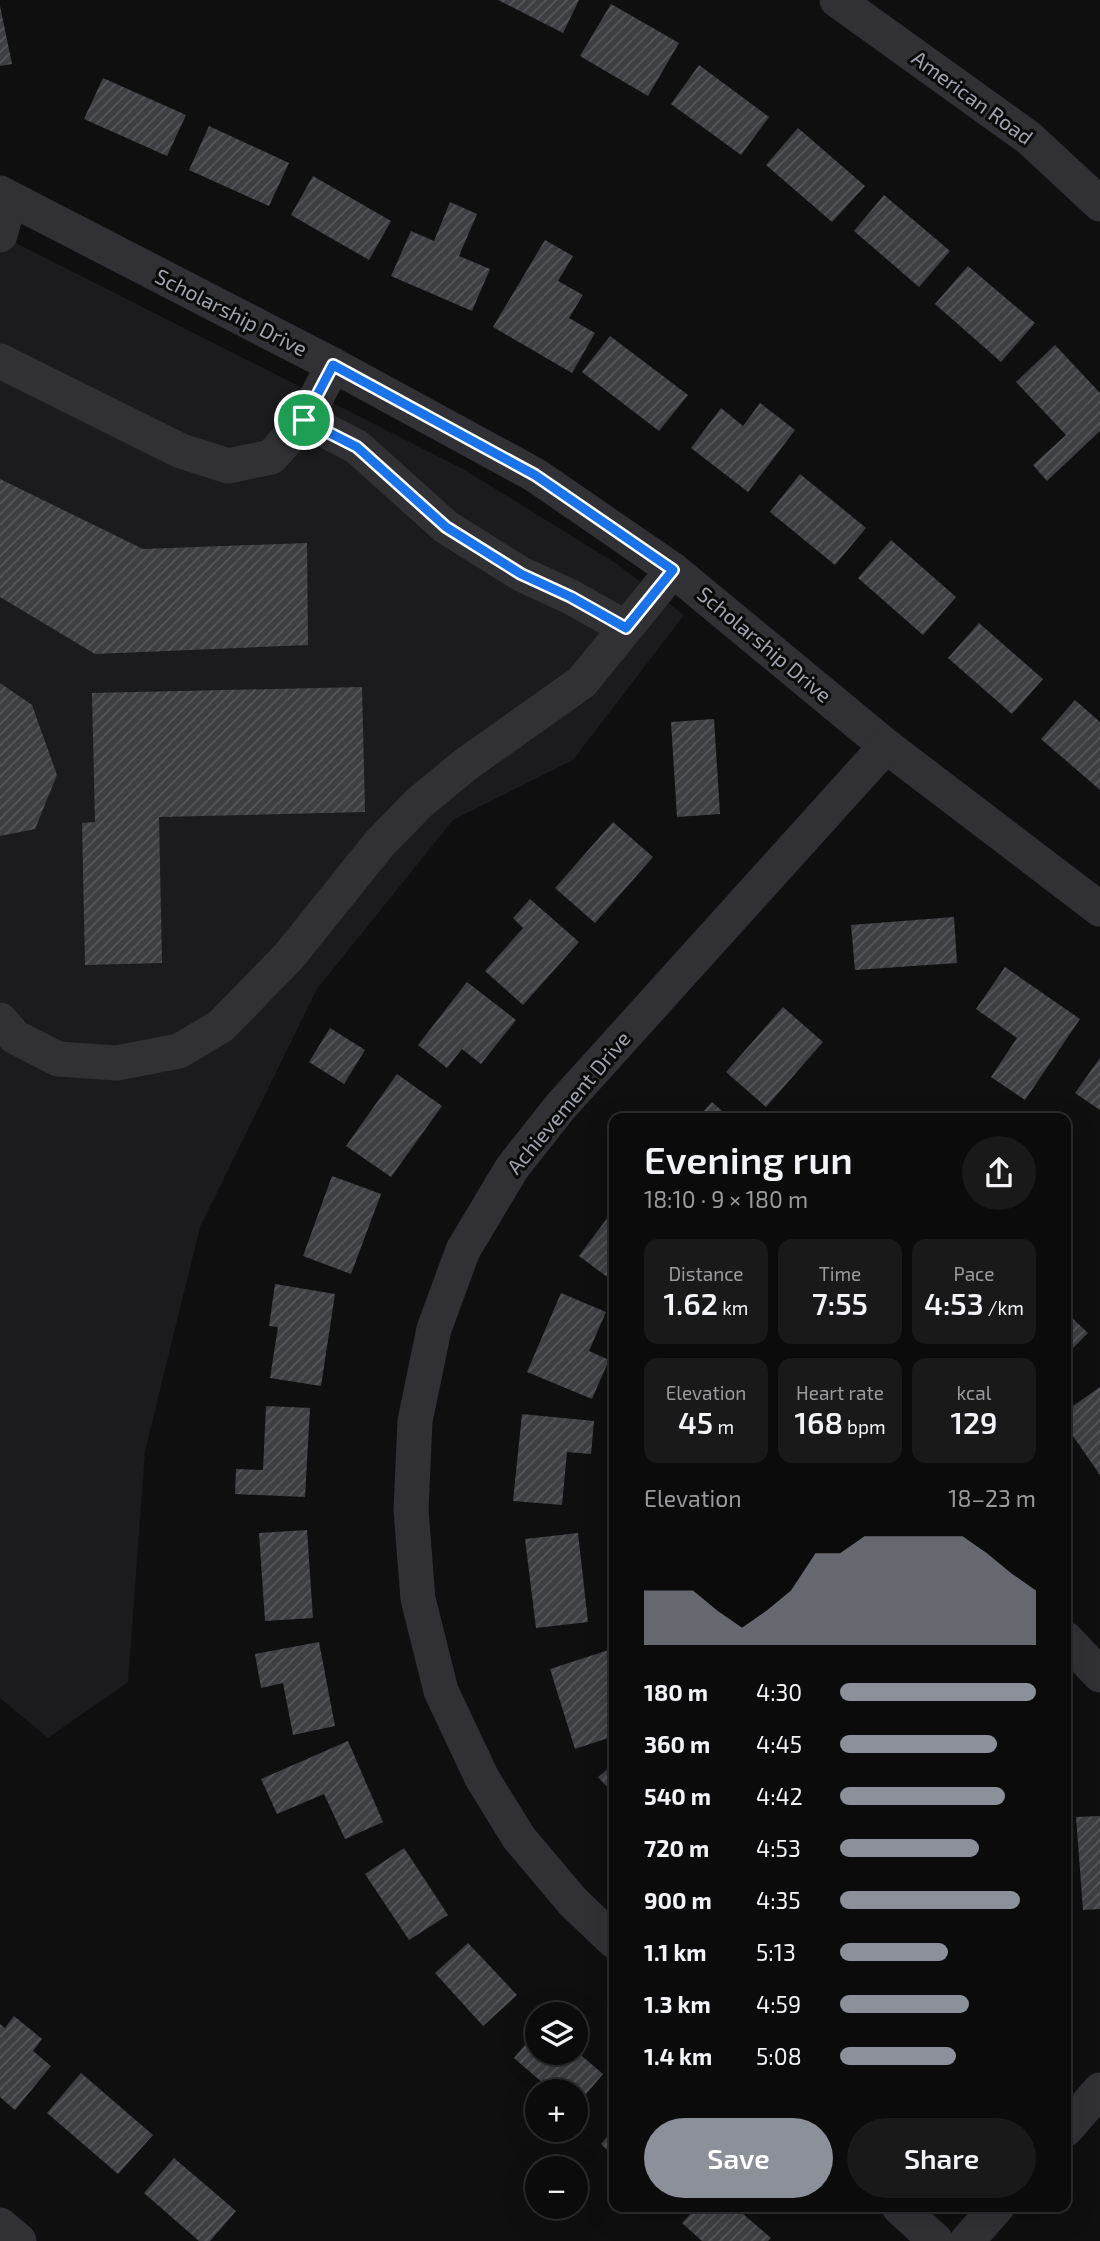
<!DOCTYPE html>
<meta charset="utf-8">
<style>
:root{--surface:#0b0b0c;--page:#19191a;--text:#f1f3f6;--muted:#9a9b9d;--line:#2b2b2d;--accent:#8c9099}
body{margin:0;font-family:"Exo 2",sans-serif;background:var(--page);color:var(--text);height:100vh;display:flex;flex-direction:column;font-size:26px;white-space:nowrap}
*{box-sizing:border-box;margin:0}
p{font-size:23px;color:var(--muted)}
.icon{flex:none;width:38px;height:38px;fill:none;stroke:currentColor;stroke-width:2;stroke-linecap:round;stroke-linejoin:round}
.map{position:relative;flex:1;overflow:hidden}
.sheet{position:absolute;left:609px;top:1113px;width:462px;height:1099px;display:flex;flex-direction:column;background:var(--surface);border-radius:14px;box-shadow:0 7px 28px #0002,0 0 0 2px var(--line)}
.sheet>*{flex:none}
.buttons{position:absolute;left:525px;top:2002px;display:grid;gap:14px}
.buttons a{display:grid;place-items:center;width:63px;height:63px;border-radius:50%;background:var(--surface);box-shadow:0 7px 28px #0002,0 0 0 2px var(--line);font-size:35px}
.pin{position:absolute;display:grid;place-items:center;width:60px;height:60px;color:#fff;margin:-30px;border:4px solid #fff;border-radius:50%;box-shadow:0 2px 7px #0007}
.round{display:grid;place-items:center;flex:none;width:74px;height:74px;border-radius:37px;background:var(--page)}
.overview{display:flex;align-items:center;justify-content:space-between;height:119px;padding:0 35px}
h1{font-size:38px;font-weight:600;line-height:52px}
.figures{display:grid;grid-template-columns:repeat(3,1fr);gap:10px;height:119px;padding:7px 35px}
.figures div{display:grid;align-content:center;border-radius:14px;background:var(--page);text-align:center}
.figures b{font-size:30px;font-weight:600}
.figures small{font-size:19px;font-weight:400}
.figures p{font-size:19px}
.chart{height:196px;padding:14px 35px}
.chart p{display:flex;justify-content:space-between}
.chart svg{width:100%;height:126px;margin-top:7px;fill:var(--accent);opacity:.7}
.button{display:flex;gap:14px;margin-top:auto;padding:14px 35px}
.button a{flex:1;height:80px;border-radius:42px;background:var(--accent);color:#fff;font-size:28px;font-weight:600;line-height:80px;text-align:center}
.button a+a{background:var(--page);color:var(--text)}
ul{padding:0 35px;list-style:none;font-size:23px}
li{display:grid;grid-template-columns:112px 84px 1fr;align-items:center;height:52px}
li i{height:18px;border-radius:9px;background:var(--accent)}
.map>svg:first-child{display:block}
.built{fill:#1b1b1d}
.building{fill:url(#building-hatch)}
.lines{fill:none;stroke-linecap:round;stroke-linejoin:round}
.minor{stroke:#303035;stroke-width:35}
.route-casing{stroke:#fff;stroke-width:14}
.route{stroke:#1a73e8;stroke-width:9}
.labels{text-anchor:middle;stroke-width:6;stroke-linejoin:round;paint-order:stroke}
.street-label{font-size:21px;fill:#a0a4b1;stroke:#0a0a0b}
</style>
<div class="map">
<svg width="1100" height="2241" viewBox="0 0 1100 2241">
<defs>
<pattern id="building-hatch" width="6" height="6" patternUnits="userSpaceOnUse" patternTransform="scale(1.75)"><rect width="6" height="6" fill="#3e3f43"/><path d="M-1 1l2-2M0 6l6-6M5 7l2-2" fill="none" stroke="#57585c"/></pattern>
</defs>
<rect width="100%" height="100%" fill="#0f0f10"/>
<path class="built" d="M0,235L465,470L617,564L684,615L573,760L453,820L317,989L200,1227L145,1451L128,1682L48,1738L0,1698Z"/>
<g class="building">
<path d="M498,0H579L563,33Z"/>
<path d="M611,4L679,43L648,96L580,56Z"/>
<path d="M0,6L12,64L0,66Z"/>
<path d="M699,65L769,117L741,155L671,104Z"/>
<path d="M103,78L186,115L167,156L84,119Z"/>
<path d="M209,126L289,163L269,206L189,170Z"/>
<path d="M798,128L865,186L832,222L766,165Z"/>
<path d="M313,176L391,221L369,260L291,215Z"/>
<path d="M884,195L950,251L919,287L854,231Z"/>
<path d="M450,202L477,214L459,256L490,269L472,311L391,276L411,231L434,241Z"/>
<path d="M545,240L573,256L558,281L583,295L569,318L595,333L572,373L493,327Z"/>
<path d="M968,266L1035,323L1001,362L935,304Z"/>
<path d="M610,336L688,395L659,431L582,372Z"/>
<path d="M1055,345L1100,393V431L1047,481L1033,465L1066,435L1016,382Z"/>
<path d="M760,403L795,430L748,492L691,448L721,408L743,426Z"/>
<path d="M800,474L866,528L835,565L770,512Z"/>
<path d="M0,479L143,549L307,543L308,645L95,654L0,597Z"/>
<path d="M891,540L956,597L923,635L858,578Z"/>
<path d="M979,623L1043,679L1012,714L948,658Z"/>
<path d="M0,683L32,705L57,775L35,829L0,836Z"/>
<path d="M362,687L365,812L159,817L162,963L85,965L82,823L95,822L92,693Z"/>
<path d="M1075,700L1100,722V790L1041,739Z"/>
<path d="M714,719L720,814L677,817L671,722Z"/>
<path d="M613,822L653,857L595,923L555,888Z"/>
<path d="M530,899L579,942L523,1005L485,971L523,928L513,918Z"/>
<path d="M954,917L957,963L855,970L851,925Z"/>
<path d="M1005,967L1080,1019L1025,1100L991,1077L1017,1038L976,1009Z"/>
<path d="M467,982L516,1020L481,1064L462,1049L447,1068L418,1045Z"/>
<path d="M783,1007L823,1042L766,1107L726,1072Z"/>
<path d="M330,1028L365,1050L344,1084L309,1062Z"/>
<path d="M1100,1058V1110L1075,1093Z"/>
<path d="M397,1074L442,1106L391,1177L346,1146Z"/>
<path d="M712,1102L730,1118H697Z"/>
<path d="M332,1176L381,1194L351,1274L303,1256Z"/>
<path d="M614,1209V1282L579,1256Z"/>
<path d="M275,1284L335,1294L321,1386L270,1378L278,1327L269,1326Z"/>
<path d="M561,1293L606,1312L589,1351L609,1360L592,1399L527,1372Z"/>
<path d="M1066,1312L1088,1333L1066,1355Z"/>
<path d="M1100,1387V1475L1066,1426V1411Z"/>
<path d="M266,1406L310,1408L305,1497L235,1494L236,1469L263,1470Z"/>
<path d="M522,1414L594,1421L591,1454L567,1452L562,1505L513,1501Z"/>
<path d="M307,1530L313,1618L265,1621L259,1533Z"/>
<path d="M578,1533L588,1622L536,1628L525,1539Z"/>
<path d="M319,1642L335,1726L293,1735L283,1683L261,1688L255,1654Z"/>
<path d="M612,1649L614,1656V1736L575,1749L550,1669Z"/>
<path d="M348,1741L383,1822L345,1839L324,1794L277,1814L261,1779Z"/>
<path d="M614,1764V1794L598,1777Z"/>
<path d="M1100,1816V1909L1083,1910L1076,1817Z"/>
<path d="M404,1848L448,1915L409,1940L365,1874Z"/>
<path d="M468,1943L517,1995L483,2026L435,1973Z"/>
<path d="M14,2016L42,2039L33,2051L51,2066L15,2110L0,2097V2024L5,2028Z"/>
<path d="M537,2031V2053H576V2051L603,2074L576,2106V2091H552L514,2058Z"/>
<path d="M81,2073L153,2135L118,2174L47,2113Z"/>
<path d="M614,2129V2156L601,2144Z"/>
<path d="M174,2158L236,2211L210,2241H199L144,2193Z"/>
<path d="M697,2207H735L771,2238L768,2241H702L682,2223Z"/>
</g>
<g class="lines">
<g class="minor">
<path d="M837,0L1029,138L1100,204"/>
<path d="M0,193L333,365L535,475L673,570L886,746L1100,909"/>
<path d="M0,235L10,199"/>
<path d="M0,361L181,451L228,466L271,457L305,420L333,365"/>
<path d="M305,420L357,447L446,527L521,574L571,597L626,628"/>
<path d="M0,1020L15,1037L58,1059L117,1063L179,1051L221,1026L290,955L379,844L419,803L465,765L582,682L673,570"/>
<path d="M1066,1639L1100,1675"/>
<path d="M614,1941L573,1902L519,1838L482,1778L441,1691L418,1599L411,1510L415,1421L434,1329L463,1250L512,1168L561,1106L886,746"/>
<path d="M1066,2129L1100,2090"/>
<path d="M899,2207L936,2241"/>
<path d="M0,2225L19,2241"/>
<path d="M967,2241L997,2207"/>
</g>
</g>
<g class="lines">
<defs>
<path id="route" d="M333,365L535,475L673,570L626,628L571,597L521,574L446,527L357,447L304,420Z"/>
</defs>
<use href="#route" class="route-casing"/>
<use href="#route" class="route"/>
</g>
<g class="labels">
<g class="street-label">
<text transform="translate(972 98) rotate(36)" y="7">American Road</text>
<text transform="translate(231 313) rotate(27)" y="7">Scholarship Drive</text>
<text transform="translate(764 645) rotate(40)" y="7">Scholarship Drive</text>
<text transform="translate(569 1103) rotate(-50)" y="7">Achievement Drive</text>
</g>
</g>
</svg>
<div class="buttons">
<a><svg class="icon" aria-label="layers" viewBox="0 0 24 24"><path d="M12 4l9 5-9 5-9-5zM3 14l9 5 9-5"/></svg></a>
<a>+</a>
<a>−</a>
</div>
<div class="pin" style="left:304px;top:420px;background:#1e9e55"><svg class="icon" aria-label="arrive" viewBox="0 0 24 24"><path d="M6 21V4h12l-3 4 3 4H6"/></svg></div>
<section class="sheet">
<div class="overview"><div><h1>Evening run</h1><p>18:10 · 9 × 180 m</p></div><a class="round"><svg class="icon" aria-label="share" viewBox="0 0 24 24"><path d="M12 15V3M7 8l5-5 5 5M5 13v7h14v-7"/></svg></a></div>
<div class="figures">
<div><p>Distance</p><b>1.62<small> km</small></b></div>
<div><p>Time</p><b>7:55</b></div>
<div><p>Pace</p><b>4:53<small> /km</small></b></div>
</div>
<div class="figures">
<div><p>Elevation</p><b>45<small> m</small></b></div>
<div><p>Heart rate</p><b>168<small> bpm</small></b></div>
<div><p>kcal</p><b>129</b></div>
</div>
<div class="chart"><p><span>Elevation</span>18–23 m</p>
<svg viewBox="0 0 160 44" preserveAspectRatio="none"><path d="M0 44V25L10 25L20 25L30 32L40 38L50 32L60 25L70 12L80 12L90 6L100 6L110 6L120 6L130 6L140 12L150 19L160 25V44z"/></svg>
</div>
<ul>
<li><b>180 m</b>4:30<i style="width:100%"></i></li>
<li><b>360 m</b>4:45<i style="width:80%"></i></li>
<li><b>540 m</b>4:42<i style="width:84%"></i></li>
<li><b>720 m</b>4:53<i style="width:71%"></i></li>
<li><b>900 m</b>4:35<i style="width:92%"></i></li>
<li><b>1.1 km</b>5:13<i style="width:55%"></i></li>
<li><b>1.3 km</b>4:59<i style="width:66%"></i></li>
<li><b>1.4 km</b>5:08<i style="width:59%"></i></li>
</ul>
<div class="button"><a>Save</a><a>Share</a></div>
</section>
</div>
